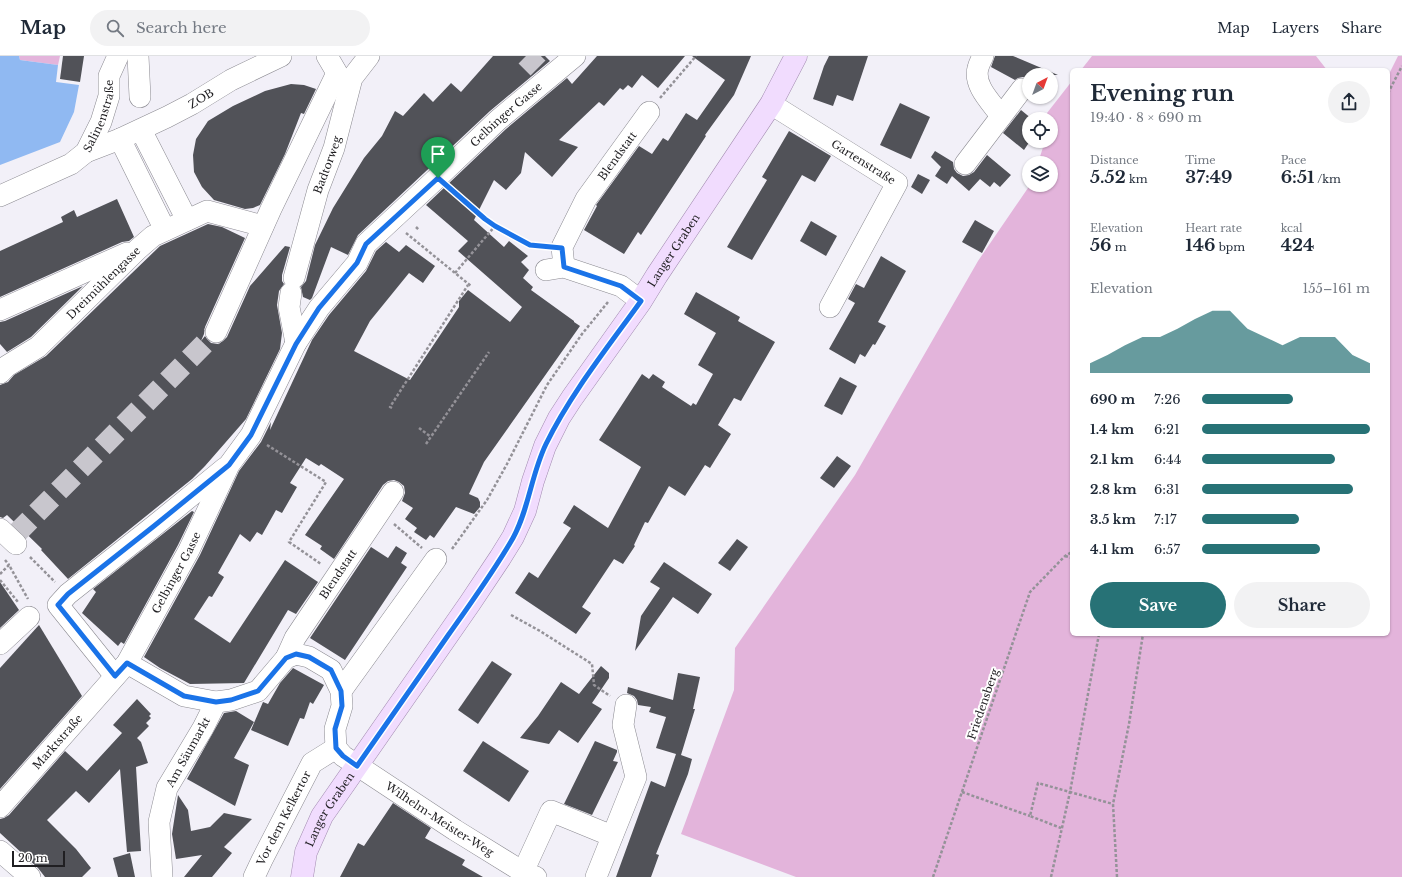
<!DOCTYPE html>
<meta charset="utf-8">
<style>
:root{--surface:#fff;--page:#f2f2f3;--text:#1f2937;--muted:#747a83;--line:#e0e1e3;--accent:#277276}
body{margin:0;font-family:"Libre Baskerville",serif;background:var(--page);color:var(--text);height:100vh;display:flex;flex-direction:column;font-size:15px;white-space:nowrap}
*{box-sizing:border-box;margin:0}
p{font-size:13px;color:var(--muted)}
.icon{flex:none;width:22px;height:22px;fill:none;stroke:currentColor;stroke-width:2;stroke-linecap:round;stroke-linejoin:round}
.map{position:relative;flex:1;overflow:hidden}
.drawer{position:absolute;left:1070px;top:12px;width:320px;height:568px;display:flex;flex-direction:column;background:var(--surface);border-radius:6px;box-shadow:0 1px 3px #0004}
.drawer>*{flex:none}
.needle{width:26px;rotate:41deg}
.controls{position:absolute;left:1022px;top:12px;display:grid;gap:8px}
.controls a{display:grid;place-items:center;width:36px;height:36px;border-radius:50%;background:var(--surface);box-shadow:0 1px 3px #0004;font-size:20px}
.scale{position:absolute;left:12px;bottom:10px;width:53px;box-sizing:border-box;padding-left:4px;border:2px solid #201f22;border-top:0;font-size:11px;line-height:14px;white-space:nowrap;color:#201f22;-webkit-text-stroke:3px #fff;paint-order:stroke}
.pin{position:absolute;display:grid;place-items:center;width:34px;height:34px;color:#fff;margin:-41px -17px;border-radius:50% 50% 50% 0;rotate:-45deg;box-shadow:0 0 4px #0007}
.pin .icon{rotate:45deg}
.round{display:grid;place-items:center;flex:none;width:42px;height:42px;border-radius:21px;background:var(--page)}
.headline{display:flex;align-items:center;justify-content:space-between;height:68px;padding:0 20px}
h1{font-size:22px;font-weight:700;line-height:30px}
.figures{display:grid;grid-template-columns:repeat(3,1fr);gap:6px;height:68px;padding:4px 20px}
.figures div{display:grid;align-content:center}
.figures b{font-size:17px;font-weight:700}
.figures small{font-size:11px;font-weight:400}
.figures p{font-size:11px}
.chart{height:112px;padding:8px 20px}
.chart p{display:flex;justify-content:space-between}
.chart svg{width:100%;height:72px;margin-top:4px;fill:var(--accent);opacity:.7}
.action{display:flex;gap:8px;margin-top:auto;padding:8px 20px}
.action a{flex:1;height:46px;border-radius:24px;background:var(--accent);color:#fff;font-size:16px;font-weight:700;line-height:46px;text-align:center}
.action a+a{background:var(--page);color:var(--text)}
ul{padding:0 20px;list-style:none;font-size:13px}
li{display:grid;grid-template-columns:64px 48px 1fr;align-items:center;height:30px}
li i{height:10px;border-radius:5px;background:var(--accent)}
header{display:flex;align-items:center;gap:24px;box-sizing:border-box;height:56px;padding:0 20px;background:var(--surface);border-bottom:1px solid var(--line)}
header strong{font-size:19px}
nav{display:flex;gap:22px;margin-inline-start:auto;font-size:14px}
.search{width:280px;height:36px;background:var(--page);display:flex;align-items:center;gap:10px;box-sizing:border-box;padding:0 14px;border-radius:22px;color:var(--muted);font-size:15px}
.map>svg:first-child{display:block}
.green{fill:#e3b4db}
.water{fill:#90b9f2}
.building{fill:#515258}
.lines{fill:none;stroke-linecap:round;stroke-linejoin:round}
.minor-tunnel{stroke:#c8c6cd;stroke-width:21;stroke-dasharray:21 10;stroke-linecap:butt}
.minor-casing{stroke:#8b8a91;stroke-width:22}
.major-casing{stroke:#a28bb0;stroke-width:23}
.path{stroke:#949298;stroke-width:2.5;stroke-dasharray:3 2;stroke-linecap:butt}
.minor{stroke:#fff;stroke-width:21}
.major{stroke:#f1dcfe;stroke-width:22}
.route-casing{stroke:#fff;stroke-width:8}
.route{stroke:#1a73e8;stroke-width:5}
.labels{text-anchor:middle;stroke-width:4;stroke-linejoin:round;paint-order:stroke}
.street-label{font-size:11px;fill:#201f22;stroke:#fff}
</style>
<header>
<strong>Map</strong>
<div class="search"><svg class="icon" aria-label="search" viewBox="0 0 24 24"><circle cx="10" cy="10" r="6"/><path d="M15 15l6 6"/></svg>Search here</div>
<nav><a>Map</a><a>Layers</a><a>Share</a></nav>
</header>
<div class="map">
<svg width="1402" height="821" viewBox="0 0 1402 821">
<rect width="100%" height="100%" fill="#f2f0f8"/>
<g class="green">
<path d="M19,0H60L58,9L20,4Z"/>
<path d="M1092,0H1316L1327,14H1081Z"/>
<path d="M1398,0H1402V821H796L681,778L734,634L735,592L855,419L978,205L1030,129H1051V107H1038L1045,85H1051V63H1047V57L1072,25V578H1388V20Z"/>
</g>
<path class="water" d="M0,0H19L20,4L58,9L56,26L79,29L74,56L60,86L0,109Z"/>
<g class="building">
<path d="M63,0H84L80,26L60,23Z"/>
<path d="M493,0H545L550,5L490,55L358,179L348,199L331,191L312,242L310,244L303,241L301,231L306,225L315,189L333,152L364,102L382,80L395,55L403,60L424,37L433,46L451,27L461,36Z"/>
<path d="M597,0H685L658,32L642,19L632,32L628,29L623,34L620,32L604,50L599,46L559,84L578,91L552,121L525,96L521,117L506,134L494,124L474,164L504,191L509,185L528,200L521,206L529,214L523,222L533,231L531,234L574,265V266L580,270L484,406L469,438L478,442L480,446V451L474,458L456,451L434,482L430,479L426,484L414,476L417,472L405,463L413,452L402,445L405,437L404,430L399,426L394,424L388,425L383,429L334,503L320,493L322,490L305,479L344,423L321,408L319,410L306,402L290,427L297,431L282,457L276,454L262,479L257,476L250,486L240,478L218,517L224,521L212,541L209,540L194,563L230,587L285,504L318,526L296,558L288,554L244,627L190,628L160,612L144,601L200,499L239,415L261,386L271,366L270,374L312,284L329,259L366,215L376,195L386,186L399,196L406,189L435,210L423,227L409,217L370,265L354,295L410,324L459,251V245L468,234L510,266L522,251L458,195L468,185L426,149L506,73L567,22L572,28Z"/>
<path d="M692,0H751L734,39L705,79L706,80L641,179L638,176L624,198L584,174L597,150L596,149L639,90L652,98L663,82L668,85L686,57L697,64L725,24Z"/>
<path d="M829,0H868L853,45L837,39L833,50L813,43L824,10Z"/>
<path d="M995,0H1013L1058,19H1029V23L1023,21L1018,22L1015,24L991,11Z"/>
<path d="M291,28L304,29L316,33L304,58L301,57L285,98L260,149L253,152L245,153L214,144L202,131L194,116L193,99L196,83L208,65L233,50L265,35Z"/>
<path d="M900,47L930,61L911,103L880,89Z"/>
<path d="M1021,54L1032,63H1029V85H1030L1024,94L1003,77Z"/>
<path d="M789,75L831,100L815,126L802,119L752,204L727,191L767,124L762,121Z"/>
<path d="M935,95L953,106L954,113L957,117L963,120L969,119L974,116L987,99L1011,119L1000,131L994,126L990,131L980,123L969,135L952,120L947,128L935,120L941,111L931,101Z"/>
<path d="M918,118L930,124L922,138L911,131Z"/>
<path d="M117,143L134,181L129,185L122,186L0,241V195L63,166L61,161L74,154L77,161Z"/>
<path d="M975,164L994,175L982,197L962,186Z"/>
<path d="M811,165L837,180L826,200L800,185Z"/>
<path d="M208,168L222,171L245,182L205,271L204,278L201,285L205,280L207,283L211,287L218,288L223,285L227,281L250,230L285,190L290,191L282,219V225L284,228L279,235L277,249L282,277L280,293L246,363L205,410L192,423L68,523L41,494L42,493L7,459L3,462L0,461V329L8,326L14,319L46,300L160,190Z"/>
<path d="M881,200L906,215L878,266L886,270L875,289L873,288L865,301L860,298L855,308L829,293L855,247L848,243L856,228L864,232Z"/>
<path d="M83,230L31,281L7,296L0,288V266L5,265Z"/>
<path d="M696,236L740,261L738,265L775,286L741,345L734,342L718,369L731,378L710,412L705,409L685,440L669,430L648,467L645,466L634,489L635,490L623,508L614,503L582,551L591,557L576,578L515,537L529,516L538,522L571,472L563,467L574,449L608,472L641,411L599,384L642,318L649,323L653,318L665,326L662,331L691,350L693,347L696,349L713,318L698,309L716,277L684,258Z"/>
<path d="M840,321L857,330L842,359L824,350Z"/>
<path d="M837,400L851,410L834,432L820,422Z"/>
<path d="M192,455L194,456L178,489L124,588L121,586L118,590L82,557L96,536L93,533Z"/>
<path d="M737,483L748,491L730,515L718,507Z"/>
<path d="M396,490L407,497L401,507L407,511L345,604L310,582L371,491L388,502Z"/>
<path d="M664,506L712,538L698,558L673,541L635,595L641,560L660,532L650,526Z"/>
<path d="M0,526L19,554L0,572Z"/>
<path d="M39,569L82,640L0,733V612Z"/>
<path d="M492,605L512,618L478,668L458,654Z"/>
<path d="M601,610L609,617V622L592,647L602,653L578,687L559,674L549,688L520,682L538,660L561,626L579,638Z"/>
<path d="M293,612L324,629L313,648L310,646L304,663L300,662L288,690L251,674L263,646L268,648L280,627Z"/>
<path d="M678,617L700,621L693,653H695L681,699L692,703L688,718L656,798L659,799L651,821H616L651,725L665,731L676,698L656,692L666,661L649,656L651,651L638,649L637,644L634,640L627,637L628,631L673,644Z"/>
<path d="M137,643L151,658L149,660L151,662L146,667L149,670L137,682L141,686L148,707L136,711L141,795L127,796L120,713L89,747L76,735L47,764L76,793L91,812L82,821H45L38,812L0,777V763L4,762L9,759L65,695L87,715L122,677L113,669Z"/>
<path d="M236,655L254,666L234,702L249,709L235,750L187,723L224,657Z"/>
<path d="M483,685L529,715L509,746L463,715Z"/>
<path d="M595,685L617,694V696L613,705L618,706L592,759L564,748Z"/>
<path d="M178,739L188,754L191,775L210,771L224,757L252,763L224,791L232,797L212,821H184L202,799L176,803L172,778Z"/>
<path d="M393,747L431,772L425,782L465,804L462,809L483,821H340L358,787L364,790Z"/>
<path d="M130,797L135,821H118L113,802Z"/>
</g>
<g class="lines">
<g class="minor-tunnel">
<path d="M526,0L538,12"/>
<path d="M15,479L216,276"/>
</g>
<defs>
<g id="minor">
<path d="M138,0L140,41"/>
<path d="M983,0C981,4 979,8 978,12C973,30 992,47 1001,60"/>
<path id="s1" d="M771,48L897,127L830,251"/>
<path d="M141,74L187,164"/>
<path d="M120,83L165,174"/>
<path id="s2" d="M86,96L120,83L167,61L192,48L231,24L281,0"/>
<path d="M965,108L1022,33"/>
<path id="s3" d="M0,140L71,108L86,96L101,66L109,40V20L118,0"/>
<path id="s4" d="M564,211L562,191L586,143L649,56"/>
<path d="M546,214L564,211L621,230L641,245"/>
<path id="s5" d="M294,222L318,134L334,92L352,22L369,0"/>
<path d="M291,237L289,251L296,287"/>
<path d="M0,254L127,197"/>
<path d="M216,276L271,153L337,17L327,0"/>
<path id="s6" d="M0,317L7,310L38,291L138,193L153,180L207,155L263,170"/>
<path d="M0,473L16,488"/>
<path d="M0,588L29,561"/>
<path id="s7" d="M286,602L295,582L393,436"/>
<path d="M127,607L184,640L216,646L203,672L167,732L159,766L162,821"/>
<path d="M115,620L58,549L68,538L154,470L225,412"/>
<path d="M341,635L436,503"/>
<path d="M216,646L231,644L258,635L286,602L296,598L309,601L331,614L341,635L342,650L335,673L336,692"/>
<path id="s8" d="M336,692L343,700L455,774L523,816L536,821"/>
<path id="s9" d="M0,751L127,607L189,494L229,409L251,379L296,287L319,252L357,207L366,188L437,122L498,64L575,0"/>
<path d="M0,795L30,821"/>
<path d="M523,816L551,755L612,780"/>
<path id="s10" d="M254,821L262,804L312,707L336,692"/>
<path d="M596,821L636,721L623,669L626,649"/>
</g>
<g id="major">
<path id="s11" d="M302,821L306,796L322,760L470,547L500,502L513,481L525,455L533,425L545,390L559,362L572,342L641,245L657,219L771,48L796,0"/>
</g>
</defs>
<use href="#minor" class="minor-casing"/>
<use href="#major" class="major-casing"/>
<g class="path">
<path d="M1388,37L1402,10"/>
<path d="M660,42L696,0"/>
<path d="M451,135L485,163L495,170L530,189L543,190"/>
<path d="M416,171L419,174"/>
<path d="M406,177L471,230"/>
<path d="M455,217L495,170"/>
<path d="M392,352L390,351L468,229"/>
<path d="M419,372L431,381"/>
<path d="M426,388L489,296"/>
<path d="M267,389L326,426L289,486L321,508"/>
<path d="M394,468L422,492"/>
<path d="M452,493L487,444L507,408L547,329L582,278L608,246"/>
<path d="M1065,500L1072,502"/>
<path d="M30,501L55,526"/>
<path d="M5,504L9,509"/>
<path d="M0,518L9,509L28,543"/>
<path d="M0,524L18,546"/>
<path d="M511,559L540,575L592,608L594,629L610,640"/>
<path d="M1099,578L1070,736L1113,748"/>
<path d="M962,736L1030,760"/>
<path d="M933,821L1030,536L1065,500L1072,496"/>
<path d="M1051,821L1070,736L1038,727L1030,760L1061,772"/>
<path d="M1117,821L1113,748L1129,668L1143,578"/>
</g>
<use href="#minor" class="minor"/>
<use href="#major" class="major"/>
</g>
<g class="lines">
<defs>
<path id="route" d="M438,122L485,163L495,170L530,189L562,192L564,211L621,230L641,245C608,291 571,337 546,388C531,419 529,453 513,482C494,515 471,547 449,578C418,622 388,666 357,710L343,700L336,692L335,673L342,650L341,635L331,614L309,601L296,598L286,602L258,635L231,644L216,646L184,640L127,607L115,620L58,549L68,538L154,470L229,409L251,379L296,288L319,252L357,207L366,188Z"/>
</defs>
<use href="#route" class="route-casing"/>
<use href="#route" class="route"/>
</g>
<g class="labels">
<g class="street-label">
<text dy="4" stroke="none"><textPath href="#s2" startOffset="127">ZOB</textPath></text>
<text dy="4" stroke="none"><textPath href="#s3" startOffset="136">Salinenstraße</textPath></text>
<text dy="4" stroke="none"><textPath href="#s9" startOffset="867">Gelbinger Gasse</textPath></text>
<text dy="4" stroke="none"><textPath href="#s4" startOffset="127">Blendstatt</textPath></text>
<text dy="4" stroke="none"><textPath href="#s1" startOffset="109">Gartenstraße</textPath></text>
<text dy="4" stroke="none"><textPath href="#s5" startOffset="118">Badtorweg</textPath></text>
<text dy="4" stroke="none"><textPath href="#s11" startOffset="734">Langer Graben</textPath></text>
<text dy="4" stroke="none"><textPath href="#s6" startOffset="138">Dreimühlengasse</textPath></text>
<text dy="4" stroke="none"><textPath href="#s9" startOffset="295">Gelbinger Gasse</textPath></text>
<text dy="4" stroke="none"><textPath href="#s7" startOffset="99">Blendstatt</textPath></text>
<text transform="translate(983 648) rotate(-71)" y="4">Friedensberg</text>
<text dy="4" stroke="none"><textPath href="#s9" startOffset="87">Marktstraße</textPath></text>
<text transform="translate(188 696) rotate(-61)" y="4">Am Säumarkt</text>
<text dy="4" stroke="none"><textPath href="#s11" startOffset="74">Langer Graben</textPath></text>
<text dy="4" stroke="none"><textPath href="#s10" startOffset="66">Vor dem Kelkertor</textPath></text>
<text dy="4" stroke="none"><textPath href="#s8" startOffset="126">Wilhelm-Meister-Weg</textPath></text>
</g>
</g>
</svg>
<div class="controls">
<a><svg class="needle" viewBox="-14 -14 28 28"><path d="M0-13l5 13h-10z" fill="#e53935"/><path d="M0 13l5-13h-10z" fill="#747a83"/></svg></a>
<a><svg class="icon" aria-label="locate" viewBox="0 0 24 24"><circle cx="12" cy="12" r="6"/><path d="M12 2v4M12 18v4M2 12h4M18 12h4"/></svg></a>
<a><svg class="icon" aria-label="layers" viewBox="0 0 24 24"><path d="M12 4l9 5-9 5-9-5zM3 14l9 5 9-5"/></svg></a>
</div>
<div class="scale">20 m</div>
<div class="pin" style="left:438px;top:122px;background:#1e9e55"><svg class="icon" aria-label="arrive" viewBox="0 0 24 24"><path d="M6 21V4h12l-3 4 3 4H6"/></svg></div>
<section class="drawer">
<div class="headline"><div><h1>Evening run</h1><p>19:40 · 8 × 690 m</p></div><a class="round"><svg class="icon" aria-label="share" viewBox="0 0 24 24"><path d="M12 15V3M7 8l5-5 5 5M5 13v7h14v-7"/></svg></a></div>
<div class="figures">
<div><p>Distance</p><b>5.52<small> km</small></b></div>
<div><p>Time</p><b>37:49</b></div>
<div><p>Pace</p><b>6:51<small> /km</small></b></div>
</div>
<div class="figures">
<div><p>Elevation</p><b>56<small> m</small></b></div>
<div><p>Heart rate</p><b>146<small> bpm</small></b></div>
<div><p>kcal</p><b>424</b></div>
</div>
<div class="chart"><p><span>Elevation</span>155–161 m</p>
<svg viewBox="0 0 160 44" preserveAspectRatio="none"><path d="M0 44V38L10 33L20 27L30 22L40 22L50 17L60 11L70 6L80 6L90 17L100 22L110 27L120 22L130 22L140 22L150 33L160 38V44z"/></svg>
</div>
<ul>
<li><b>690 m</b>7:26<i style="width:54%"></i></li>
<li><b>1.4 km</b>6:21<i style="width:100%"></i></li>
<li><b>2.1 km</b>6:44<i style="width:79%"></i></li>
<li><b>2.8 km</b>6:31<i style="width:90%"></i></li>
<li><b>3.5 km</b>7:17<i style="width:58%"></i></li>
<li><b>4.1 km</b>6:57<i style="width:70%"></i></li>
</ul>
<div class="action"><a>Save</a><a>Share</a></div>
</section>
</div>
